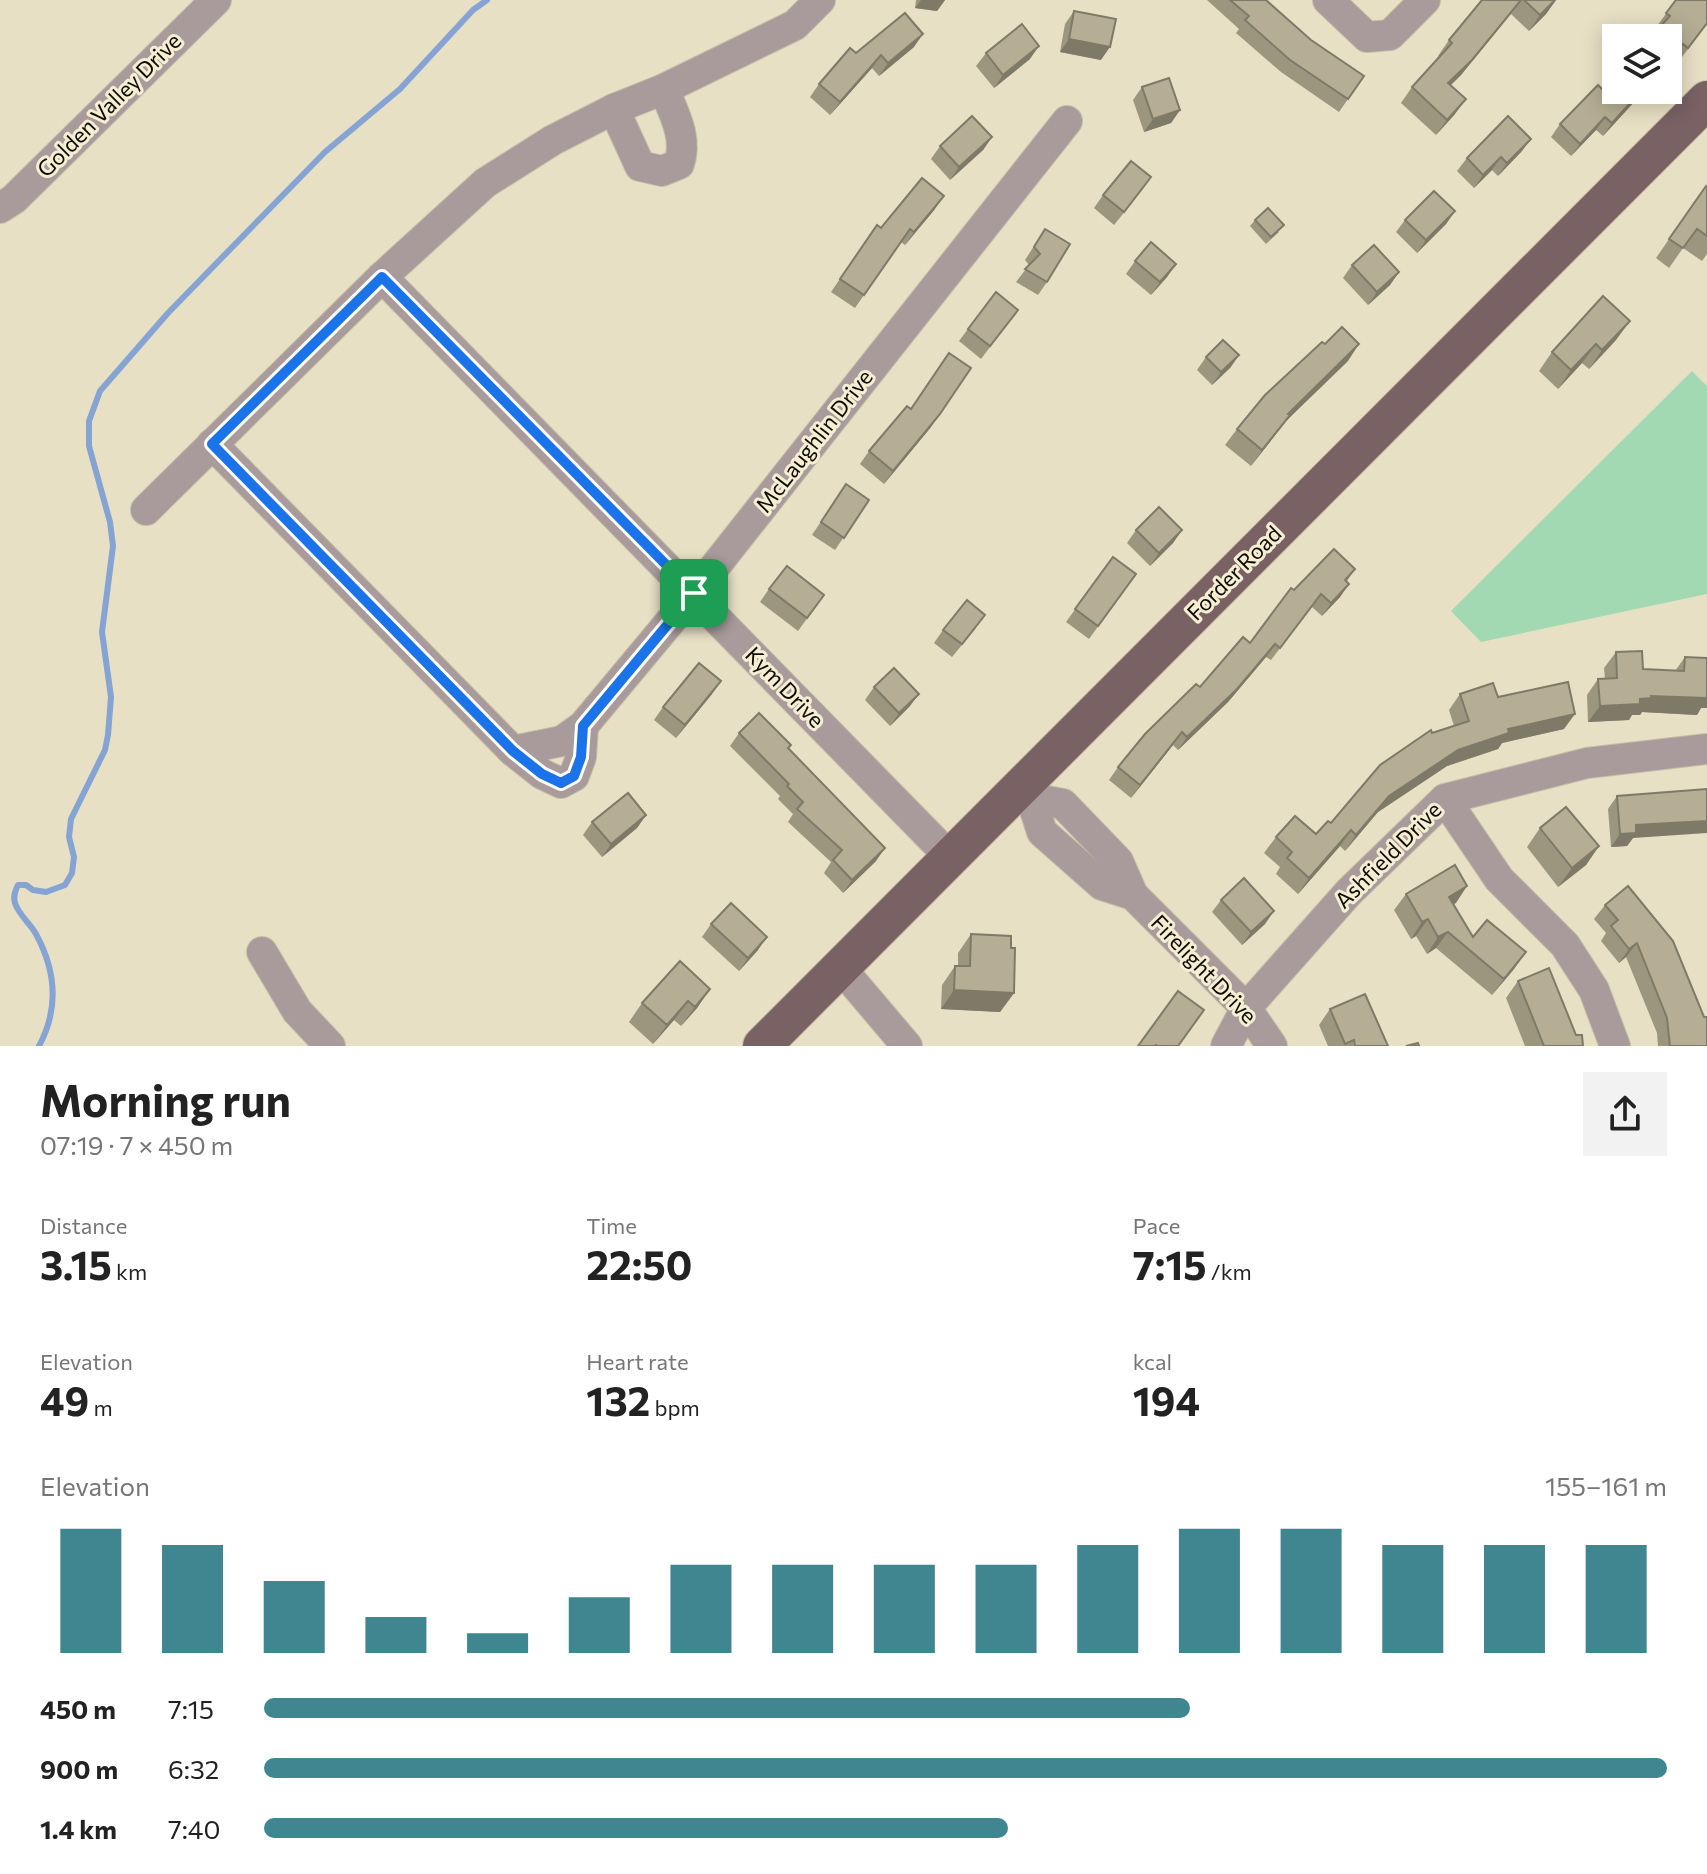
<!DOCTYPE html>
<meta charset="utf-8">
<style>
:root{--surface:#fff;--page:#f2f2f2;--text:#222;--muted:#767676;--accent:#3f8690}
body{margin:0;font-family:Commissioner,sans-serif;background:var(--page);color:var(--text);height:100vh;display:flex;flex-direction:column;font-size:30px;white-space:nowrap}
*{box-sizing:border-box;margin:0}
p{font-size:26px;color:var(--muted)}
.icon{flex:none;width:44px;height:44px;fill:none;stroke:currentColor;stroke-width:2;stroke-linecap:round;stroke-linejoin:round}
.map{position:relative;height:1046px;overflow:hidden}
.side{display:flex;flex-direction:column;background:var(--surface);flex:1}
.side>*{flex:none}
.fabs{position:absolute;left:1602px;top:24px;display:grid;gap:16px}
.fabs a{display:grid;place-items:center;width:80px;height:80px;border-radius:0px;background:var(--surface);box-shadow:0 4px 20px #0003;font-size:40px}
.pin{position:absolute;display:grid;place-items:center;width:68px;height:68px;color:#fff;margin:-34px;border-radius:16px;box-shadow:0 4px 12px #0006}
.round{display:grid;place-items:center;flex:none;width:84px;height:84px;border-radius:0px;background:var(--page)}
.headline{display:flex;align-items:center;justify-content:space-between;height:136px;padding:0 40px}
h1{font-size:44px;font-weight:700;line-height:60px}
.stats{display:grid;grid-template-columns:repeat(3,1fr);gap:12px;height:136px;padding:8px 40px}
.stats div{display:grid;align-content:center}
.stats b{font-size:40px;font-weight:700}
.stats small{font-size:22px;font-weight:400}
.stats p{font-size:22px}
.chart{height:224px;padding:16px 40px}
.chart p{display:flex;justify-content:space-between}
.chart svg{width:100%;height:144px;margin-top:8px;stroke:var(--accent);stroke-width:6}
ul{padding:0 40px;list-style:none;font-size:26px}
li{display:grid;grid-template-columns:128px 96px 1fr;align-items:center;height:60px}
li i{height:20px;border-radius:10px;background:var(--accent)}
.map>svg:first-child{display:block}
.green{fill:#a2d9b3}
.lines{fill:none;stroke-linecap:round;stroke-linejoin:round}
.stream{stroke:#85a3d3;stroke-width:6}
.minor-casing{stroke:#c5bea6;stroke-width:32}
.major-casing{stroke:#c5bea6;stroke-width:40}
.minor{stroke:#a99b9c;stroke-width:30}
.major{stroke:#796164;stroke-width:38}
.wall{fill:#9c967f}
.shaded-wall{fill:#7f7a68}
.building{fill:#b5ae94;stroke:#7f7a68;stroke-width:2}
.route-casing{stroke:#fff;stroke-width:16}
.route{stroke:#1a73e8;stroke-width:10}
.labels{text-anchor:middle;stroke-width:6;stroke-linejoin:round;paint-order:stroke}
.street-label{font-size:22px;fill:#0e0c04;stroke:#f5eed2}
</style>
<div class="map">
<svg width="1707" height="1046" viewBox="0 0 1707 1046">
<rect width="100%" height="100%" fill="#e8e0c5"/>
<path class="green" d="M1692,371L1707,386V594L1481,642L1451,611Z"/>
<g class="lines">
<path class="stream" d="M39,1046C59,1009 56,971 36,934C30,923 18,914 15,903C13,896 15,891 18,885H26L33,890L46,892L65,885L72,873L74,857L69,837L71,819L105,750L108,735L111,697L102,632L113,546L110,522L89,446V421L100,391L168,313L325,152L400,89L473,10L487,0"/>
<defs>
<g id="minor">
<path d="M1328,0L1367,37L1390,35L1425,0"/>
<path d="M614,109L640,166L662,171L679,164C688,138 674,114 664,89"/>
<path d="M0,208L14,199L216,0"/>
<path d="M382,277L951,858"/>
<path d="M212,444L513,751L562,741L583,726L694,593L1067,121"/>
<path d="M146,510L382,277L485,183L553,140L614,109L664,89L795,25L820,0"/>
<path d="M513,751L542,774L561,783L574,776L581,757L583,726"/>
<path d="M1020,787L1031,798L1063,804L1118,861L1133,895L1246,1008L1272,1046"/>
<path d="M1031,798L1042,832L1102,885L1133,895"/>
<path d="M1445,799L1499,879L1565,945L1594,990L1615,1046"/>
<path d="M262,952L297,1011L330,1046"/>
<path d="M840,967L907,1046"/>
<path d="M1226,1046L1246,1008L1349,892L1445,799L1587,763L1707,749"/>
</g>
<path id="major" d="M762,1046L1707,100"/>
</defs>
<use href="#minor" class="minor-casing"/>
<use href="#major" class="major-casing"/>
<use href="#minor" class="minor"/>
<use href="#major" class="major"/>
</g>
<g class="wall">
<path d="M916,0H945L937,11L915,8Z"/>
<path d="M1207,0H1266L1311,40L1364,76L1339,112L1281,72L1236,33L1239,29Z"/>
<path d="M1482,0H1556L1546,14L1529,31L1511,14L1461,75L1451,85L1455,114L1436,135L1401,103L1412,87L1439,57L1438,56L1449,40Z"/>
<path d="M1676,0L1707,24L1679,61L1674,57L1659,28L1657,26Z"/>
<path d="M1074,11L1101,60L1060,52L1065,24Z"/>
<path d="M914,47L879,76L872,68L830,115L810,97L819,84L856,53Z"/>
<path d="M986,53L1030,59L994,88L976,66Z"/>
<path d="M1142,87L1180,110L1171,123L1144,132L1133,100Z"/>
<path d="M1603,90H1645L1603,136L1596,130L1571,156L1551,137L1560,124Z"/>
<path d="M992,137L983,150L950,180L931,159L940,146Z"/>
<path d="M1531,139L1521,152L1498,176L1492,170L1474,188L1457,171L1467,158Z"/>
<path d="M1151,177L1114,225L1094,208L1103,195Z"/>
<path d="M1706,186L1707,187V254L1702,261L1683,248L1669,268L1656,258Z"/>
<path d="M935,209L905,245L901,242L855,308L831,292L877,225L881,228Z"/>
<path d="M1455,211L1446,224L1417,253L1396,232L1405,220Z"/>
<path d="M1255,220L1279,232L1266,244L1250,226Z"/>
<path d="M1045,229L1047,282L1038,295L1016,282L1029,265L1025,260Z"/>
<path d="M1135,261L1176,264L1167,277L1151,295L1126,274Z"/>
<path d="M1352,265L1399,272L1390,285L1368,305L1343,278Z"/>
<path d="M1018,310L981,359L959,341L968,329Z"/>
<path d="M1616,340L1589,369L1582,363L1558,389L1539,371L1552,352Z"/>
<path d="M1239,355L1230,368L1212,385L1197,370L1206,357Z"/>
<path d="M1348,361L1287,420L1251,466L1225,445L1237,429Z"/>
<path d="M931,427L884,484L860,464L869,451Z"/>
<path d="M846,484L869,500L835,550L812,535Z"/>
<path d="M1136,530H1182L1173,543L1150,566L1127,543Z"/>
<path d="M1113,557L1136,574L1089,639L1066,622Z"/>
<path d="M1355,569L1347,581L1349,584L1340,597L1322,616L1312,607L1271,660L1266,657L1228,702L1178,750L1173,745L1131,798L1109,780L1118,767L1200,687L1250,643L1294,590Z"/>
<path d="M769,589L824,595L798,631L760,602Z"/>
<path d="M976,628L952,657L934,643L943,630Z"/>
<path d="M1616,652L1643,669L1675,671L1685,657L1707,658V708H1701L1697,715L1642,712L1640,715H1632L1629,720L1588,722L1587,695L1598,679H1605L1604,668Z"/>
<path d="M874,687L910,706L890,726L865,700Z"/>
<path d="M712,694L676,738L654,720L663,707Z"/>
<path d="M1460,694L1498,697L1564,729L1502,743L1498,749L1447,766L1378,812L1345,851L1340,846L1298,894L1276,874L1280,867L1264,853L1276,837L1316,834L1331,823L1432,733L1454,726L1449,710Z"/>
<path d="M739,733L789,748L876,861L843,893L824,873L831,862L788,822L793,814L778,799L780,796L730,746Z"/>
<path d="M1617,796L1633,838L1627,846L1611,847L1608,809Z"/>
<path d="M646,815L637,828L602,857L583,835L592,822Z"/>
<path d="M1540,828L1599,846L1586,865L1558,887L1527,847Z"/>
<path d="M1467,886L1454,904L1473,937L1514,969L1492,995L1436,948L1427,954L1416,936L1411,939L1394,910L1406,894Z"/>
<path d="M1628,886L1707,1046H1658L1657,1033L1626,957L1619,963L1601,941L1606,933L1594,919L1605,905Z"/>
<path d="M1221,900L1265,924L1242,945L1212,912Z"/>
<path d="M711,924L758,950L739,971L702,937Z"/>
<path d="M971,934L1011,948L1014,993L1000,1012L941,1009L942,985L955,966H958V953Z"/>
<path d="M1518,981L1576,1035L1583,1046H1525L1506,998Z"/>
<path d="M710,989L697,1008L681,1026L674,1020L653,1044L629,1022L642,1003Z"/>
<path d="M1330,1009L1388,1046H1328L1319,1025Z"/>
</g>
<g class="shaded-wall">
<path d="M921,0H945L937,11L915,8Z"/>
<path d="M1521,0L1461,75L1437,98L1448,83Z"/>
<path d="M1556,0L1546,14L1529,31L1540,15Z"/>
<path d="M923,34L914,47L879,76L888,63Z"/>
<path d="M1069,39L1110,47L1101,60L1060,52Z"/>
<path d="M1039,46L1030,59L994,88L1003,75Z"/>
<path d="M881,55L872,68L830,115L840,102Z"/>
<path d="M1642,90H1645L1603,136L1612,123Z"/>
<path d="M1466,99L1455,114L1436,135L1447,120Z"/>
<path d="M1180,110L1171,123L1144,132L1153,119Z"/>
<path d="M1605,117L1596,130L1571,156L1580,144Z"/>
<path d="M992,137L983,150L950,180L959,167Z"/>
<path d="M1531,139L1521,152L1498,176L1507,163Z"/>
<path d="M1501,157L1492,170L1474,188L1483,175Z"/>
<path d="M1151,177L1142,190L1114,225L1124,212Z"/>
<path d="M944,196L935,209L905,245L914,232Z"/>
<path d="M1455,211L1446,224L1417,253L1426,240Z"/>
<path d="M1176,264L1167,277L1151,295L1160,282Z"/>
<path d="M1399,272L1390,285L1368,305L1377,292Z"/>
<path d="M1630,321L1616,340L1589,369L1602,350Z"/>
<path d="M1359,344L1348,361L1287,420L1251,466L1288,414Z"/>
<path d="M1596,344L1582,363L1558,389L1571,370Z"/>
<path d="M1239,355L1230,368L1212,385L1221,372Z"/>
<path d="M940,414L931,427L884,484L893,471Z"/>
<path d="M1182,530L1173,543L1150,566L1159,553Z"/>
<path d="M1349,584L1340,597L1322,616L1331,603Z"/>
<path d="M1275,644L1266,657L1228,702L1178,750L1187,737Z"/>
<path d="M721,681L712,694L676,738L685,725Z"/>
<path d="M919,694L910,706L890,726L899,713Z"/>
<path d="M1707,695V708H1701L1697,715L1642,712L1640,715H1632L1629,720L1588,722L1600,706L1640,699L1651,696Z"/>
<path d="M1575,714L1564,729L1502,743L1498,749L1447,766L1378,812L1345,851L1356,835L1389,796L1458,750L1508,729Z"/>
<path d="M1182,732L1173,745L1131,798L1140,785Z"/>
<path d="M646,815L637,828L602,857L611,844Z"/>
<path d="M1707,821V833L1633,838L1627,846L1611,847L1620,834L1636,825Z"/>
<path d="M1351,830L1340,846L1298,894L1309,878Z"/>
<path d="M1599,846L1586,865L1558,887L1572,868Z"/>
<path d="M885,848L876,861L843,893L852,880Z"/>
<path d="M1467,886L1456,903L1438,913L1449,897Z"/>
<path d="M1274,911L1265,924L1242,945L1251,932Z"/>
<path d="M1428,919L1416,936L1411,939L1422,922Z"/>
<path d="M1448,932L1436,948L1427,954L1438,937Z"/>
<path d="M767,937L758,950L739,971L748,958Z"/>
<path d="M1637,943L1626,957L1619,963L1629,949Z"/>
<path d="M1526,952L1514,969L1492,995L1504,979Z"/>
<path d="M710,989L697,1008L681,1026L695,1007Z"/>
<path d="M954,990L1014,993L1000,1012L941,1009Z"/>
<path d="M688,1001L674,1020L653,1044L667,1025Z"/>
</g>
<g class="building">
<path d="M1230,0H1266L1311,40L1364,76L1348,99L1290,60L1245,20L1249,16Z"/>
<path d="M1482,0H1521L1472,60L1448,83L1466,99L1447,120L1412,87L1452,43L1449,40Z"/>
<path d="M1524,0H1555L1540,15Z"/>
<path d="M1676,0H1707V23L1688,48L1683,44L1668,61V38H1650L1670,16L1666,13Z"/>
<path d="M1074,11L1116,19L1110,47L1069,39Z"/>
<path d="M905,13L923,34L888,63L881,55L840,102L819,84L850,48L856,53Z"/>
<path d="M1022,24L1039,46L1003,75L986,53Z"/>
<path d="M1616,76V90H1642L1612,123L1605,117L1580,144L1560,124L1598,85L1603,90Z"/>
<path d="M1169,78L1180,110L1153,119L1142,87Z"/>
<path d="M972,116L992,137L959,167L940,146Z"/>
<path d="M1508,116L1531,139L1507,163L1501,157L1483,175L1467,158Z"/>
<path d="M1131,161L1151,177L1124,212L1103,195Z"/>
<path d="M922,178L944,196L914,232L910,229L864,295L840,279L877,225L881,228Z"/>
<path d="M1706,186L1707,187V236L1697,229L1683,248L1669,239Z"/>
<path d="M1434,191L1455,211L1426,240L1405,220Z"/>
<path d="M1268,208L1284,225L1271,237L1255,220Z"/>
<path d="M1045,229L1070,244L1047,282L1025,269L1040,254L1034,247Z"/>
<path d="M1151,242L1176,264L1160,282L1135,261Z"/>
<path d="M1374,245L1399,272L1377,292L1352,265Z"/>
<path d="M996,292L1018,310L990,346L968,329Z"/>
<path d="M1603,296L1630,321L1602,350L1596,344L1571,370L1552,352Z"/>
<path d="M1342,327L1359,344L1288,414L1290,415L1262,450L1237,429L1265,395L1322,342L1325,344Z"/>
<path d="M1223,340L1239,355L1221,372L1206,357Z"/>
<path d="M949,353L971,368L940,414L893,471L869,451L907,406L911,409Z"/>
<path d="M846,484L869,500L844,538L821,522Z"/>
<path d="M1159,507L1182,530L1159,553L1136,530Z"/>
<path d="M1334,549L1355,569L1345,580L1349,584L1331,603L1321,594L1280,648L1275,644L1237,689L1187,737L1182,732L1140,785L1118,767L1145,734L1196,684L1200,687L1243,637L1250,643L1291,588L1294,590Z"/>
<path d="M1113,557L1136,574L1098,626L1075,609Z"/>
<path d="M787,566L824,595L807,618L769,589Z"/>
<path d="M967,600L985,615L962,644L943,630Z"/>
<path d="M1642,651L1643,669L1684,671L1685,657L1707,658V698L1651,696L1652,698L1640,699V704L1600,706L1598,679L1617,678L1616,652Z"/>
<path d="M699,663L721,681L685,725L663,707Z"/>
<path d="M894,668L919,694L899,713L874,687Z"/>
<path d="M1568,682L1575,714L1508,729L1509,733L1458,750L1389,796L1356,835L1351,830L1309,878L1287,858L1292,852L1276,837L1295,816L1316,834L1328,821L1331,823L1380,765L1431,730L1432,733L1469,721L1460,694L1493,683L1498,697Z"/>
<path d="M759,713L791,745L788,748L885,848L852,880L833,860L842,850L797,809L803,802L787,786L789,784L739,733Z"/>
<path d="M1707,789V821L1636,825V833L1620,834L1617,796Z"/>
<path d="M628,793L646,815L611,844L592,822Z"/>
<path d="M1566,807L1599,846L1572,868L1540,828Z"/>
<path d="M1455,865L1467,886L1449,897L1473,937L1487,920L1526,952L1504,979L1448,932L1438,937L1428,919L1422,922L1406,894Z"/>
<path d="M1244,878L1274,911L1251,932L1221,900Z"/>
<path d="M1628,886L1673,941L1704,1017H1707V1046H1670L1667,1018L1637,943L1629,949L1611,926L1618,920L1605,905Z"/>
<path d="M731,903L767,937L748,958L711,924Z"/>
<path d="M971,934L1011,936V948H1015L1014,993L954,990L955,966H970Z"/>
<path d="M680,961L710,989L695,1007L688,1001L667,1025L642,1003Z"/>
<path d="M1549,968L1576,1035H1582L1583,1046H1544L1518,981Z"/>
<path d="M1178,991L1204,1010L1178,1046H1157L1156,1045L1155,1046H1138Z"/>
<path d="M1365,994L1388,1046H1355L1354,1040L1345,1044L1330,1009Z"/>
<path d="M1418,1043L1419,1046H1406Z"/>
</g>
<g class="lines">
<defs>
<path id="route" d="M382,277L694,593L583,726L581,757L574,776L561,783L542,774L513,751L212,444Z"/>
</defs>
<use href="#route" class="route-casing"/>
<use href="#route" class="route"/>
</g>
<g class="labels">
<g class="street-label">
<text transform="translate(109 105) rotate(-45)" y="8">Golden Valley Drive</text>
<text transform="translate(814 441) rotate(-52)" y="8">McLaughlin Drive</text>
<text transform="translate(1234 573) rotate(-45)" y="8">Forder Road</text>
<text transform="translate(785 687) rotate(46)" y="8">Kym Drive</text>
<text transform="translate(1388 855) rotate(-45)" y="8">Ashfield Drive</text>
<text transform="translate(1204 969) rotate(46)" y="8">Firelight Drive</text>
</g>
</g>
</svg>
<div class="fabs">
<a><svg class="icon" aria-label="layers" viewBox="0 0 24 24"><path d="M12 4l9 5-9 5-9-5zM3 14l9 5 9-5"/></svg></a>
</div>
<div class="pin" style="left:694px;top:593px;background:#1e9e55"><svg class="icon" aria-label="arrive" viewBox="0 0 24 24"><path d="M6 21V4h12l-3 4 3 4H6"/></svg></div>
</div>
<section class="side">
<div class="headline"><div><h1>Morning run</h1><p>07:19 · 7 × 450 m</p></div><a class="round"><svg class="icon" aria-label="share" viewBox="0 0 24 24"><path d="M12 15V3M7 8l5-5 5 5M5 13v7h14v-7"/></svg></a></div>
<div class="stats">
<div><p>Distance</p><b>3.15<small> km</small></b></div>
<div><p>Time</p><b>22:50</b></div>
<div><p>Pace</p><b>7:15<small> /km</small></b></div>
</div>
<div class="stats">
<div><p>Elevation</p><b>49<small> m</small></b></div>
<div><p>Heart rate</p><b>132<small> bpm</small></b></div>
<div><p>kcal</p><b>194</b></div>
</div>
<div class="chart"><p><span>Elevation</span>155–161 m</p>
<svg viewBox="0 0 160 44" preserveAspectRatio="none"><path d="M5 44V6M15 44V11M25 44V22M35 44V33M45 44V38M55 44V27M65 44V17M75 44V17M85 44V17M95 44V17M105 44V11M115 44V6M125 44V6M135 44V11M145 44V11M155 44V11"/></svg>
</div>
<ul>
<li><b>450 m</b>7:15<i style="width:66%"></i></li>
<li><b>900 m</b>6:32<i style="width:100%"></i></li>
<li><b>1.4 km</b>7:40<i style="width:53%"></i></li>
</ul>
</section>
